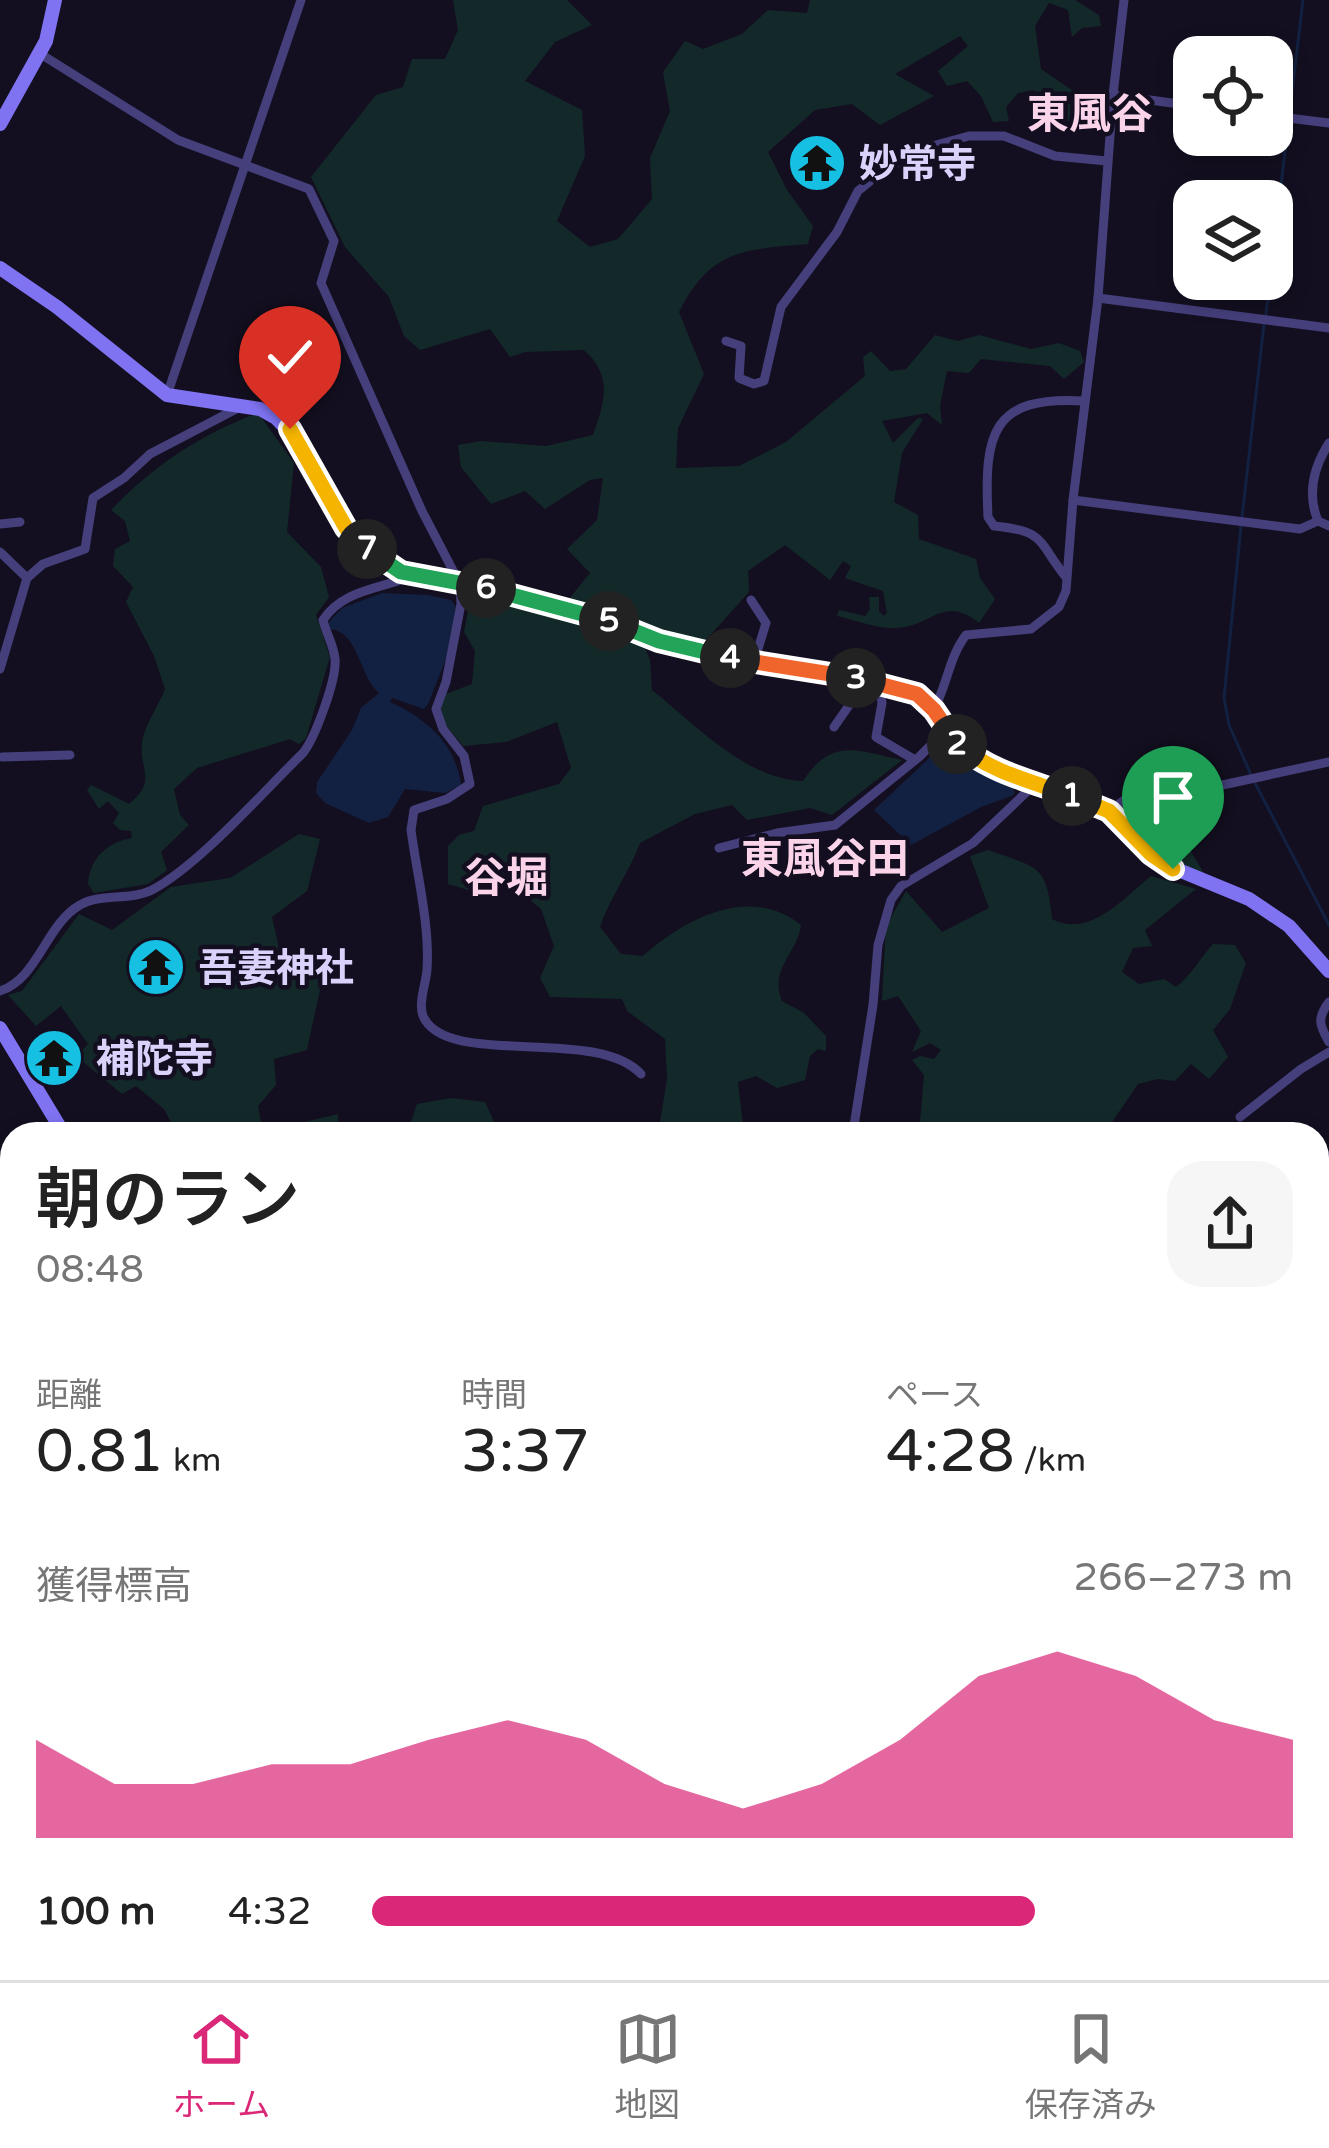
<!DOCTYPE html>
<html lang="ja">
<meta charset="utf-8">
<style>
:root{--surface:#fff;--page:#f6f6f6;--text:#222;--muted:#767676;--line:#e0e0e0;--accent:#db2777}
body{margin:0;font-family:"Varela Round","Noto Sans JP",sans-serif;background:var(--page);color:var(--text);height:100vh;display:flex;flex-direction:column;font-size:45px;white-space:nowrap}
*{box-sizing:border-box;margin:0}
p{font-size:39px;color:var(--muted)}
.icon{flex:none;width:66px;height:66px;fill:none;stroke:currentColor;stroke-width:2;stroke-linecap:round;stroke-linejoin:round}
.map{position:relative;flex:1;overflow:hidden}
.sheet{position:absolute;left:0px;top:1122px;width:1329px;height:858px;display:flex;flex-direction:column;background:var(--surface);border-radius:36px 36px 0 0;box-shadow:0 6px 18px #0003}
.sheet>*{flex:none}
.fabs{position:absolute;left:1173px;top:36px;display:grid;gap:24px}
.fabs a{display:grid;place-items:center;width:120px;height:120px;border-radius:24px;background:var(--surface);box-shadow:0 6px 18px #0003;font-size:60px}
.pin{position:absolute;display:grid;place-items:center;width:102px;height:102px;color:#fff;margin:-123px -51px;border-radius:50% 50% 50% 0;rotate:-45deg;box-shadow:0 0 12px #0007}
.pin .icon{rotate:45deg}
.km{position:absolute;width:60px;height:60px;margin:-30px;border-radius:50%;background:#222;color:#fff;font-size:33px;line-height:60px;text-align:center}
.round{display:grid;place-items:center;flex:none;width:126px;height:126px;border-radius:36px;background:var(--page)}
.head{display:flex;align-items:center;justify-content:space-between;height:204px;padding:0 36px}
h1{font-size:66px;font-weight:600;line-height:90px}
.stats{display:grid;grid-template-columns:repeat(3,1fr);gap:18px;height:204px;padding:12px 36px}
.stats div{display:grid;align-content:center}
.stats b{font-size:60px;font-weight:600}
.stats small{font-size:33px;font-weight:400}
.stats p{font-size:33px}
.chart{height:336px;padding:24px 36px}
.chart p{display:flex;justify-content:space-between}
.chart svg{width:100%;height:216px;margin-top:12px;fill:var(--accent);opacity:.7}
ul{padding:0 36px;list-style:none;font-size:39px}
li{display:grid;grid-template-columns:192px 144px 1fr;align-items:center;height:90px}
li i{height:30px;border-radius:15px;background:var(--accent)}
.tab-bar{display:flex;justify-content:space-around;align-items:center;height:168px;border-top:3px solid var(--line);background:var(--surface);font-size:33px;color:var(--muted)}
.tab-bar a{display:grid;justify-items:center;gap:6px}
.tab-bar .current{color:var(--accent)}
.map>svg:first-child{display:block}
.green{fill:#132929}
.water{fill:#122141}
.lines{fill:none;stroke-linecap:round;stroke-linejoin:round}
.stream{stroke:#122141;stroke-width:3}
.river{stroke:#122141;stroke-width:15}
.street{stroke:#453f7b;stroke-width:9}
.secondary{stroke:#7f73f2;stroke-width:14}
.split-1-casing{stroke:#fff;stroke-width:24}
.split-2-casing{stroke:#fff;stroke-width:24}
.split-3-casing{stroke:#fff;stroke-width:24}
.split-4-casing{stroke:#fff;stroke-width:24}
.split-5-casing{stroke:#fff;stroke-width:24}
.split-6-casing{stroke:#fff;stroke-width:24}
.split-7-casing{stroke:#fff;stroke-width:24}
.split-8-casing{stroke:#fff;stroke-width:24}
.split-1{stroke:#f5b400;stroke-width:15}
.split-2{stroke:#f5b400;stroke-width:15}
.split-3{stroke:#f0652b;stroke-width:15}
.split-4{stroke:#f0652b;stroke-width:15}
.split-5{stroke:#22a559;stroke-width:15}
.split-6{stroke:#22a559;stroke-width:15}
.split-7{stroke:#22a559;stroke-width:15}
.split-8{stroke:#f5b400;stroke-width:15}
.labels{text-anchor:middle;stroke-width:9;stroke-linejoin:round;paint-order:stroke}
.poi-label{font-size:39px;font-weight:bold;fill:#dad2fb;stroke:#130f20;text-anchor:start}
.neighbourhood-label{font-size:42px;font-weight:bold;fill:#fbd4ea;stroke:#130f20}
</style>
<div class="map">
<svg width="1329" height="1980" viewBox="0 0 1329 1980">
<rect width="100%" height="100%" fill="#130f20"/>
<g class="green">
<path d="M453,0H567L592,25L555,42L525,81L582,110L585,156L557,221L590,247L618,239L652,199L650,158L670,111L663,72L685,41L703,49L742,34L768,10L807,13L810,0H1075L1099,15L1101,26L1082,28L1072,37L1068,10L1049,3L1035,26L1041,69L1079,95L1096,129L1075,118L1061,124L1045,112L1034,90L1018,93L1006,107L1009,121L993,122L981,96L967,81L947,86L938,71L968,46L960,36L895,74L934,96L880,125L852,104L815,110L768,152L787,190L813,226L808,244C744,249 710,250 679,312L704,374L678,428L676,468L739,466L786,442L865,376L863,357L871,351L890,371L906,369L935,335L958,341L979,335L1031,349L1059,343L1080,351L1084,362L1064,379L1050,366L981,359L969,373L947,371L940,406L942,425L927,413L882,421L893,443L918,418L923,419L902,453L894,502L918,515L919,539L976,559L980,578L995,599L979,623C943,594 932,627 896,628C878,629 855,620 837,616L839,610L865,616L870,609L869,597H879V611L884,616L887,613L883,591L845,578L851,566L843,561L830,580L785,545L748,571L749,592L705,641L662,636L638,622L569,599L590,573L567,549L597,520L603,478L590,480L545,509L525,491L491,504L461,467L458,445L481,441L546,446L593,435C605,401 613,376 584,350L525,352L510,357L490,329L420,350L404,336L389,297L345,247L311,177L376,95L403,87L412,59H445L458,30Z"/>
<path d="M258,413L294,463L287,532L321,567L329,597L316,615L330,657L306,738L299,744L290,739L197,768L174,789L180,815L189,825L161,852L167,870L148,884L94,893L88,884C90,857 108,842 132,838L131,831L120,830L113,823L119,813L108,801L99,809L87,790L91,785L129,804C158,780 139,771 142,743C144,726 159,705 165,689L154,656L126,602L133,587L113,566L115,549L130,541L125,521L111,510C153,466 201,434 258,413Z"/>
<path d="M471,596L545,611L643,642L650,660L652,690C696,725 745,779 803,781C832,737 856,750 902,760L832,815L810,808L747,820L732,805L695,814L640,843C629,873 610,897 600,927L621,954L643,956C685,919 749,884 801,925C797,954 769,969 782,1001L804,1013L826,1036V1051L818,1049L810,1056L805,1080L777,1088L756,1076L738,1082L744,1134H650L659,1129L667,1079L665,1039L627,1011L622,999L550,997L540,978L554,946L541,909L484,862L473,873L478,883L475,892L448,884V846L459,835L474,831L483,806L559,784L571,768L557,722L506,742L463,746L438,715L446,694L472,684L475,651L464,632Z"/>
<path d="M1172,770L1181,771L1190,779L1195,825L1190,850L1205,875L1164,857L1134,826L1138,792Z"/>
<path d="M299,834L320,839L307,891L272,917L280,952L306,957L322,980L307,1050L274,1059L276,1085L258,1106L263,1132L338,1114V1134H177L164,1109L136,1086L122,1094L76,1056L88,1044L61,1006L36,1026L8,995L22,991L79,914L112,930L171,887L230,878Z"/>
<path d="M988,850C1037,868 1047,863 1052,919C1089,939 1124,898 1151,876L1196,889L1145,930L1152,946L1133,948L1122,972L1139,984L1164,979L1176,987C1192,975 1200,958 1213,944L1235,945L1246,963L1230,1009L1213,1030L1228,1057L1209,1079L1191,1064L1175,1081L1158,1079L1138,1084L1104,1134H919L924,1075L912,1060L920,1056L934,1059L941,1050L930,1043L912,1052L921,1031L898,996L882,1001L886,926L906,891L942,932L989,908L970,856Z"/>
<path d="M451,1098L485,1102L496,1126L495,1134H407L417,1104Z"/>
<path d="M1329,1836V1980H1098L1126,1968H1317V1853Z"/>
<path d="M473,1968H645L655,1980H474Z"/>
</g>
<g class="water">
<path d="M382,593L429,595L451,600L456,607L448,654L428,704L424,709L392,698L390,702C426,718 456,744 461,785L445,793L405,789L388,817L369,823L325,803L316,793L317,782L352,730L361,708L379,693C359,676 359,632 330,629L329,622L342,608Z"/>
<path d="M940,748L1014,787V795L981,807L911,845L874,810Z"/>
</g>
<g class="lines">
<g class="stream">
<path d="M1272,261L1303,0"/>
<path d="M1266,314L1270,279"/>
<path d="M1242,517L1264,324"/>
<path d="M1241,526L1224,698L1229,725L1251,775"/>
<path d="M1255,783L1329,925"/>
</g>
<g class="river">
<path d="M0,1555L12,1578"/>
<path d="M117,1968L119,1980"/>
</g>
<g class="street">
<path d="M39,53L178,140L309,189L334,241L321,283L422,511L460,584L461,604L446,682L436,709L443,729L464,756L470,784L447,799L414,810L411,830C417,875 430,925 427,970C426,983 418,1003 423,1016C446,1069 595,1025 641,1074"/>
<path d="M1113,95L1194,106"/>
<path d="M1272,116L1329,123"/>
<path d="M1098,298L1329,328"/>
<path d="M726,341L741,346L739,378L754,384L764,381L781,307L837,232L858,191L880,173L921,149L969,136H1004L1055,156L1107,161"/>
<path d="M167,395L301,0"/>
<path d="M1329,443C1313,468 1307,494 1318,521L1329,526"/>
<path d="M1073,500L1300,529L1318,521"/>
<path d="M0,524L20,522"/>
<path d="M0,552L27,578L0,669"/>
<path d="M1065,576C1037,540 1045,531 994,526L988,517C984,434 991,395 1085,401"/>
<path d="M27,578L43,564L85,549L93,498L124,478L150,454L240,407"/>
<path d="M751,600L766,623L754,662"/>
<path d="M879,683L882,703L876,737L915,760"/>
<path d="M934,709C947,686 949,657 966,635L1031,629L1059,607L1066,591L1073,500L1098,298L1113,95L1124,0"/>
<path d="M834,727L850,704L859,679"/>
<path d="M2,757L70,755"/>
<path d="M1109,811L1173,765C1190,771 1195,784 1213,787L1329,762"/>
<path d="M719,848L777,833L835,825L919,757L946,730"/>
<path d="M0,991C38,979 46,924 80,905C100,893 130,901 152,890C199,865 263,792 303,753C315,738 337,679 335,659C334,646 326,633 323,620C340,594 369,590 398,581L401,571"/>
<path d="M1329,1002C1317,1018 1319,1025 1329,1042"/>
<path d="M1240,1117L1301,1069L1329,1052"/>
<path d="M854,1126L873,1005L878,945L891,900L901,886L973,843L1035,784"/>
<path d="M1317,1162L1329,1156"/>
<path d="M0,1328L12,1319"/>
<path d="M1317,1341L1329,1323"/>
<path d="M1317,1474L1329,1508"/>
<path d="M1320,1484L1329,1458"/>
<path d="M0,1665L12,1656"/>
<path d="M1317,1784L1329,1770"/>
<path d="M832,1968L888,1977H1063L1111,1968"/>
<path d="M29,1980L46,1968"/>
</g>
<g class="secondary">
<path d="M0,124L46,41L55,0"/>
<path d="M0,268L57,307L167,395L260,409L276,418L299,442L346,528L368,550L401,571L510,591L705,654L821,670L917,695L934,709L958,744L977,760L1011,777L1109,811L1164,864L1249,899L1289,926L1329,971"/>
<path d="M0,1028L64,1134"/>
<path d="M400,1968L402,1980"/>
</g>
</g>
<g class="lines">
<defs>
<path id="split-1" d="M1072,796L1109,811L1151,854L1173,869"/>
<path id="split-2" d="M957,744C992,773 1031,781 1072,796"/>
<path id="split-3" d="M856,678L917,694L934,710L957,744"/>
<path id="split-4" d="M730,658L856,678"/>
<path id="split-5" d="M609,621L659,641L730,658"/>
<path id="split-6" d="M486,588L609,621"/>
<path id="split-7" d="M367,549L401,572L486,588"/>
<path id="split-8" d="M290,429L346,528L367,549"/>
</defs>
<use href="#split-1" class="split-1-casing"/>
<use href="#split-2" class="split-2-casing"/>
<use href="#split-3" class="split-3-casing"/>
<use href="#split-4" class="split-4-casing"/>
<use href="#split-5" class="split-5-casing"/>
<use href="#split-6" class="split-6-casing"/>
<use href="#split-7" class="split-7-casing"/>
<use href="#split-8" class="split-8-casing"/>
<use href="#split-1" class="split-1"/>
<use href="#split-2" class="split-2"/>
<use href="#split-3" class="split-3"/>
<use href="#split-4" class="split-4"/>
<use href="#split-5" class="split-5"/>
<use href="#split-6" class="split-6"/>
<use href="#split-7" class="split-7"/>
<use href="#split-8" class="split-8"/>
</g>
<defs>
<symbol id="temple-disc" viewBox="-11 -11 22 22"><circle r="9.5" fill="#16c0e3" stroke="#130f20"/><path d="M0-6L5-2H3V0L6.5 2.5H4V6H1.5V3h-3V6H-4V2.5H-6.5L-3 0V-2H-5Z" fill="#111"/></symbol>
</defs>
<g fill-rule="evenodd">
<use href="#temple-disc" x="784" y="130" width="66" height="66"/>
<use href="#temple-disc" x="123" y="934" width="66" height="66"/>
<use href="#temple-disc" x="21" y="1025" width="66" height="66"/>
</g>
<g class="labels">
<g class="poi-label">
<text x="859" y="177">妙常寺</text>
<text x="198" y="981">吾妻神社</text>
<text x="96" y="1072">補陀寺</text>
</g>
<g class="neighbourhood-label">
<text x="1090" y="128">東風谷</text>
<text x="825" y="873">東風谷田</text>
<text x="506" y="892">谷堀</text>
</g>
</g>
</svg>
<div class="fabs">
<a><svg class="icon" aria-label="locate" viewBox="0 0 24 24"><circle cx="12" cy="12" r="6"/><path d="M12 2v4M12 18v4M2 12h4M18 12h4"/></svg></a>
<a><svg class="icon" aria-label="layers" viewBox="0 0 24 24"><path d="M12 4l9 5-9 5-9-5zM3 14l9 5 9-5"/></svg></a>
</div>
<div class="pin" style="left:1173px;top:869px;background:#1e9e55"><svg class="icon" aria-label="arrive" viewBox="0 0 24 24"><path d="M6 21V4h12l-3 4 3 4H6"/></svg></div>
<div class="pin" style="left:290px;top:429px;background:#d93025"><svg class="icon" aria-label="check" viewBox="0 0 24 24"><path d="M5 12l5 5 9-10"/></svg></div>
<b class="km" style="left:1072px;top:796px">1</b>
<b class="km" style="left:957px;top:744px">2</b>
<b class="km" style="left:856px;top:678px">3</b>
<b class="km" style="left:730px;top:658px">4</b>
<b class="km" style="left:609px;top:621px">5</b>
<b class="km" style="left:486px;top:588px">6</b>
<b class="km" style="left:367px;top:549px">7</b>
<section class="sheet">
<div class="head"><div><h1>朝のラン</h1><p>08:48</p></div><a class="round"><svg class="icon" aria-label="share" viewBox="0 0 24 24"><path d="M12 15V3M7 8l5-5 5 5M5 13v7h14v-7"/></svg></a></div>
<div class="stats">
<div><p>距離</p><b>0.81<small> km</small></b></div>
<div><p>時間</p><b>3:37</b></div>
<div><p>ペース</p><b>4:28<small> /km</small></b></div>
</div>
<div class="chart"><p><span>獲得標高</span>266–273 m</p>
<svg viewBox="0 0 160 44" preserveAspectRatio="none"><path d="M0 44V24L10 33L20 33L30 29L40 29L50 24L60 20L70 24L80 33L90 38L100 33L110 24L120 11L130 6L140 11L150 20L160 24V44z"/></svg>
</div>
<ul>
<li><b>100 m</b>4:32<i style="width:72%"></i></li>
</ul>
</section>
</div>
<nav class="tab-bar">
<a class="current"><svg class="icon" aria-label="home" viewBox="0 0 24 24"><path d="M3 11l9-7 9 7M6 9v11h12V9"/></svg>ホーム</a>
<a><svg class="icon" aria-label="map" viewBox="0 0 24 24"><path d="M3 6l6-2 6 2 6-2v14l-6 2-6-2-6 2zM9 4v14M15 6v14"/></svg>地図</a>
<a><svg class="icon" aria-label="saved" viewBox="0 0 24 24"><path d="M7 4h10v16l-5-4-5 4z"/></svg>保存済み</a>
</nav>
